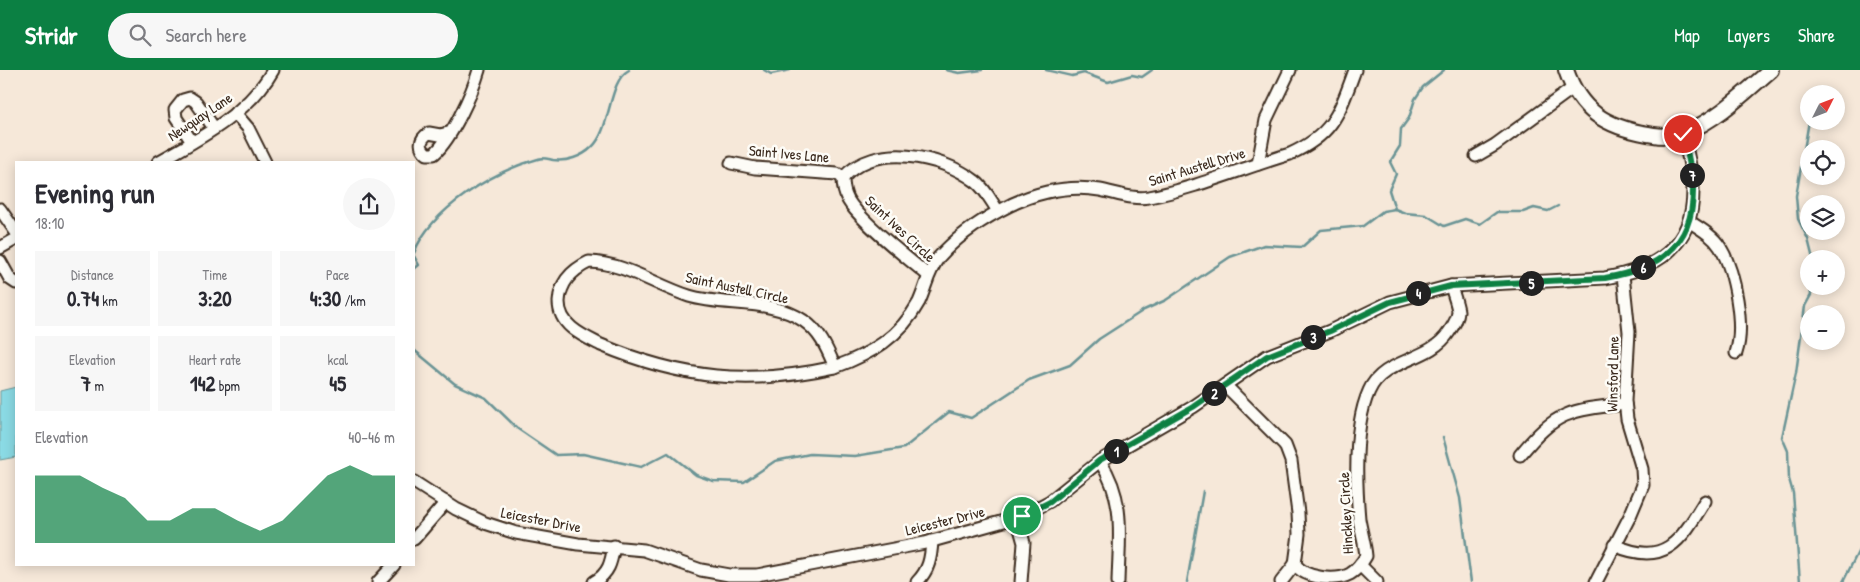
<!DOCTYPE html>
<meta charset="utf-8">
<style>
:root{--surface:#fff;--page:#f7f7f7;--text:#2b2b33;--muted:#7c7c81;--accent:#0b8043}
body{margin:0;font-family:"Patrick Hand",sans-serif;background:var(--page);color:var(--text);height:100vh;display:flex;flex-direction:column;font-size:19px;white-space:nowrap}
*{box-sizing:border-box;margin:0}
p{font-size:16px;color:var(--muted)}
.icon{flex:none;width:28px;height:28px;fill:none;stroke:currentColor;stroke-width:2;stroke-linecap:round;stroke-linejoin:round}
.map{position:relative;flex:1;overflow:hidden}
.sheet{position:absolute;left:15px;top:91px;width:400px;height:405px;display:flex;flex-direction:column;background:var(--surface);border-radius:0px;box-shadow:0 2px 12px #0003}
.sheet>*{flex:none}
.needle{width:32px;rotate:48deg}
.tools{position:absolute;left:1800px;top:15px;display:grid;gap:10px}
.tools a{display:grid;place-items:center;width:45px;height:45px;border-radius:50%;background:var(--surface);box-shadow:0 2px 12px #0003;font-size:25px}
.pin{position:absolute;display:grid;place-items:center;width:42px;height:42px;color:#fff;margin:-21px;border:2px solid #fff;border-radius:50%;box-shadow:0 1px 5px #0007}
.km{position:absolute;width:25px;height:25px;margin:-12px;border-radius:50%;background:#222;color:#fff;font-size:14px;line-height:25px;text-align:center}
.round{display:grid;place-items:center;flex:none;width:52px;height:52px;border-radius:26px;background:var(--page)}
.head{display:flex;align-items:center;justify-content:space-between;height:85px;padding:0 20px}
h1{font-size:28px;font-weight:800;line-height:38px}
.stats{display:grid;grid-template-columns:repeat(3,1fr);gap:8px;height:85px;padding:5px 20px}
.stats div{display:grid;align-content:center;border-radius:0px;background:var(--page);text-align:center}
.stats b{font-size:21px;font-weight:800}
.stats small{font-size:14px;font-weight:400}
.stats p{font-size:14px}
.chart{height:140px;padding:10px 20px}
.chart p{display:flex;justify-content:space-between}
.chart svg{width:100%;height:90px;margin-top:5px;fill:var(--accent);opacity:.7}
header{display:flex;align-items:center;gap:30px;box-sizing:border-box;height:70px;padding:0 25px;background:var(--accent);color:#fff}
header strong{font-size:24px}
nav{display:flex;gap:28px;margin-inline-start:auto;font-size:18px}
.search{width:350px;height:45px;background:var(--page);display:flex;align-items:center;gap:12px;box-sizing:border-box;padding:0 18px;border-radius:28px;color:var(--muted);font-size:19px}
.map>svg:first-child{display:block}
.water{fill:#8bdbe5;stroke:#6b9495}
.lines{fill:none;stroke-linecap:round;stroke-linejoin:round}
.stream{stroke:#6b9495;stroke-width:2.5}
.minor-casing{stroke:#3b2a1e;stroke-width:15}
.major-casing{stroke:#3b2a1e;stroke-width:18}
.minor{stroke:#fdfcf7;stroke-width:11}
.major{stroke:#fdfcf7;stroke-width:14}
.route-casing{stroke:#fff;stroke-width:10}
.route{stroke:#0b8043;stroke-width:6}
.labels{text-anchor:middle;stroke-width:5;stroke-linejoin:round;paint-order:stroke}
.street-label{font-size:15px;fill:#3b2a1e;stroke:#fdfcf7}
</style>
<header>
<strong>Stridr</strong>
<div class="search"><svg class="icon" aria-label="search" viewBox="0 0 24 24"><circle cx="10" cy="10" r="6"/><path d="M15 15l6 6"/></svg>Search here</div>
<nav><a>Map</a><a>Layers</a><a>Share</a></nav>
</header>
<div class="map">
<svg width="1860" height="512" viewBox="0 0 1860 512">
<rect width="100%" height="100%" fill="#f6e8d9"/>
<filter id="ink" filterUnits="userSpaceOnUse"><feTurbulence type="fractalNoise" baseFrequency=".02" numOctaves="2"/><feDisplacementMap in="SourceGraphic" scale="10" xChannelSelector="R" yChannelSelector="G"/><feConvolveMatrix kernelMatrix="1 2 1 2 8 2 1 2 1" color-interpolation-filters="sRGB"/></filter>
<g filter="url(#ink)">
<path class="water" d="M16,317V387L0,390V321Z"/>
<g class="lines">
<g class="stream">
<path d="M764,0L771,4L790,0"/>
<path d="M946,0L959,3L982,0"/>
<path d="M1046,0L1072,6L1084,3L1108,12L1132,5L1142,7L1152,0"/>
<path d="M1809,51L1796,126L1798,149L1808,169L1813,189"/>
<path d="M1395,139L1389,120L1396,104L1390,92L1400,76L1401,59L1409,48L1415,29L1423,17L1444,0"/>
<path d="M414,183C431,139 494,101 538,89C543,87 548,89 553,90C566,92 582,87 592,77C611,60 608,11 629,0"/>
<path d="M414,186L419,195L414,199"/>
<path d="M414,280L455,314L486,328L518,359L556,385L583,384L641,397L668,383L696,405L713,411L744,412L775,391L810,384L855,386L904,378L949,342L971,348L1029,310L1070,295L1099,269L1144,240L1166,230L1230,187L1264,175L1302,177L1321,160L1363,156L1383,141L1395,139L1405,143L1426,145L1444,156L1465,149L1480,154L1497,142H1523L1534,138L1548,141L1558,136"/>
<path d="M1443,367L1460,428L1471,512"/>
<path d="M1187,512L1203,421"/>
<path d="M1800,512L1793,423L1789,409L1788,381L1782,367L1796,303L1805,236L1811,225L1810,216"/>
<path d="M1843,512L1860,478"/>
</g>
<defs>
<g id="minor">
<path d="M235,43L248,58L265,92"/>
<path d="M448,63L440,65L429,63C420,69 418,76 427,84H434C452,68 472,24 479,0"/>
<path d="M192,72L176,48L175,40L183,30L190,28L196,32L214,58"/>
<path d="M1476,86L1495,75L1573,18"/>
<path d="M158,92C199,69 249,43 273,0"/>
<path d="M731,93L755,98L837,104L843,108"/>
<path d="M1258,94L1266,50L1290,0"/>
<path d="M0,139L16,162"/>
<path d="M1690,152C1701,159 1713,166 1720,177C1735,201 1745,257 1736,283"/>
<path d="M0,178L16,169"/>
<path d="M0,191L10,209L16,213"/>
<path d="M589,192C625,193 655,215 689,226C725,237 771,228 804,251C821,263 827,279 835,297C749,316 682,309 601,275C583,266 559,256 559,232C560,212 572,200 589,192Z"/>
<path d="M928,205C908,189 860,151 848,130C844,123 843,116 843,108C875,72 941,85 975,111C985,118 991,131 998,141"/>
<path d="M835,297C871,284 900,267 919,232C926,217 928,201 939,187C955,169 977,153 999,141C1029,124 1065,114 1100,120C1116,123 1133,130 1149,127C1196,118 1243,98 1290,84C1334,64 1339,43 1355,0"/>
<path d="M1225,315L1285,375L1291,391L1298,443L1299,464L1295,494C1304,508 1335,512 1350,504C1357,500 1362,493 1366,486C1365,474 1361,461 1359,449C1356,413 1354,354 1369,321C1383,288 1430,292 1449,262C1453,256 1458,249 1458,241C1457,233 1453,224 1451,216"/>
<path d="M1520,385C1556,341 1570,340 1625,334"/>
<path d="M1100,391C1126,431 1119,467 1118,512"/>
<path d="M414,412L456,439L485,453L516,463L578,474L644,480L701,500L729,505H757L925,473L1022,446L1050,431L1100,391L1193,337L1267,286L1330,261L1390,232L1451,216L1605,208C1656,199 1693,177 1693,121C1693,102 1687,83 1683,64"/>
<path d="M1017,448L1024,473L1021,512"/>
<path d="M414,469L446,432"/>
<path d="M1614,475C1665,497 1680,472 1705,431"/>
<path d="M1360,495L1377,512"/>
<path d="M378,512L394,495"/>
<path d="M594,512C609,503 611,493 614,476"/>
<path d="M917,512C929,500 931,488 932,471"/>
<path d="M1281,512L1295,494"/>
<path d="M1596,512L1630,446L1643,415L1642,399L1627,349L1625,331L1629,262L1623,205"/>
</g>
<path id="major" d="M1566,0C1580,41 1606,57 1648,64C1659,66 1675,68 1685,63C1719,48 1743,24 1771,0"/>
</defs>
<use href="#minor" class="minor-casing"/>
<use href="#major" class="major-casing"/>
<use href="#minor" class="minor"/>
<use href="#major" class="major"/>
</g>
</g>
<g class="lines" filter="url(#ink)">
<defs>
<path id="route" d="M1022,446L1050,432L1100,390L1193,337L1267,286L1330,261L1390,232L1451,216L1605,208C1656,199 1693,178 1693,121C1693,102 1687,83 1683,64"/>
</defs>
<use href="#route" class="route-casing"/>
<use href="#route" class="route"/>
</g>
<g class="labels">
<g class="street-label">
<text transform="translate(200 47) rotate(-34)" y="5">Newquay Lane</text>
<text transform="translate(789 84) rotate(5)" y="5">Saint Ives Lane</text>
<text transform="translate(1197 97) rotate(-17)" y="5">Saint Austell Drive</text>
<text transform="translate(900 159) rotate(43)" y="5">Saint Ives Circle</text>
<text transform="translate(737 218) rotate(12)" y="5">Saint Austell Circle</text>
<text transform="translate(1613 304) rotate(-89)" y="5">Winsford Lane</text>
<text transform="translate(1346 443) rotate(-93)" y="5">Hinckley Circle</text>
<text transform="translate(541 450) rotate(11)" y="5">Leicester Drive</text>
<text transform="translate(945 451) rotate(-14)" y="5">Leicester Drive</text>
</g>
</g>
</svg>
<div class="tools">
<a><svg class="needle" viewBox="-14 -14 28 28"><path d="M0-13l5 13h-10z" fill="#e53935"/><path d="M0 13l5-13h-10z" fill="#7c7c81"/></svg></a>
<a><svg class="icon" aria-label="locate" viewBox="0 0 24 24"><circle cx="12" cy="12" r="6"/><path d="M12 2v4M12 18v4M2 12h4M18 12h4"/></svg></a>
<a><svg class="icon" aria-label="layers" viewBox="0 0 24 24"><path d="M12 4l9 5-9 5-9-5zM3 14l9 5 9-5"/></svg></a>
<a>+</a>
<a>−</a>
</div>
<div class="pin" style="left:1022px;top:446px;background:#1e9e55"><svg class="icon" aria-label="arrive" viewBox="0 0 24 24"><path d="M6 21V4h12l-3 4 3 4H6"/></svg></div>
<div class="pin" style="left:1683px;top:64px;background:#d93025"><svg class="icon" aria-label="check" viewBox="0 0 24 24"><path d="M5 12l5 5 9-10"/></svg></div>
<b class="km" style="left:1116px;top:381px">1</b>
<b class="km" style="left:1214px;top:323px">2</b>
<b class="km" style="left:1313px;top:267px">3</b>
<b class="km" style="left:1418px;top:223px">4</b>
<b class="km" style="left:1531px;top:213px">5</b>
<b class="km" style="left:1643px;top:197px">6</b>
<b class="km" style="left:1692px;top:105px">7</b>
<section class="sheet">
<div class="head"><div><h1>Evening run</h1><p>18:10</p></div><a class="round"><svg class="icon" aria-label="share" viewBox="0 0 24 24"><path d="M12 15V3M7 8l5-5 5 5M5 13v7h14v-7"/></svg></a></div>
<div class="stats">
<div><p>Distance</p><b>0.74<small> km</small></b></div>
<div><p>Time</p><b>3:20</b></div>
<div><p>Pace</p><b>4:30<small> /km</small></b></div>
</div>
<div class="stats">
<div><p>Elevation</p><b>7<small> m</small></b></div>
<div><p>Heart rate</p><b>142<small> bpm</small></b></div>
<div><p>kcal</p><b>45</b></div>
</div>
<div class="chart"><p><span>Elevation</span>40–46 m</p>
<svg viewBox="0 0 160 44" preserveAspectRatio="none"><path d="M0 44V11L10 11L20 11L30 17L40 22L50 33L60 33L70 27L80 27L90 33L100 38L110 33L120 22L130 11L140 6L150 11L160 11V44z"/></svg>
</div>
</section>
</div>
